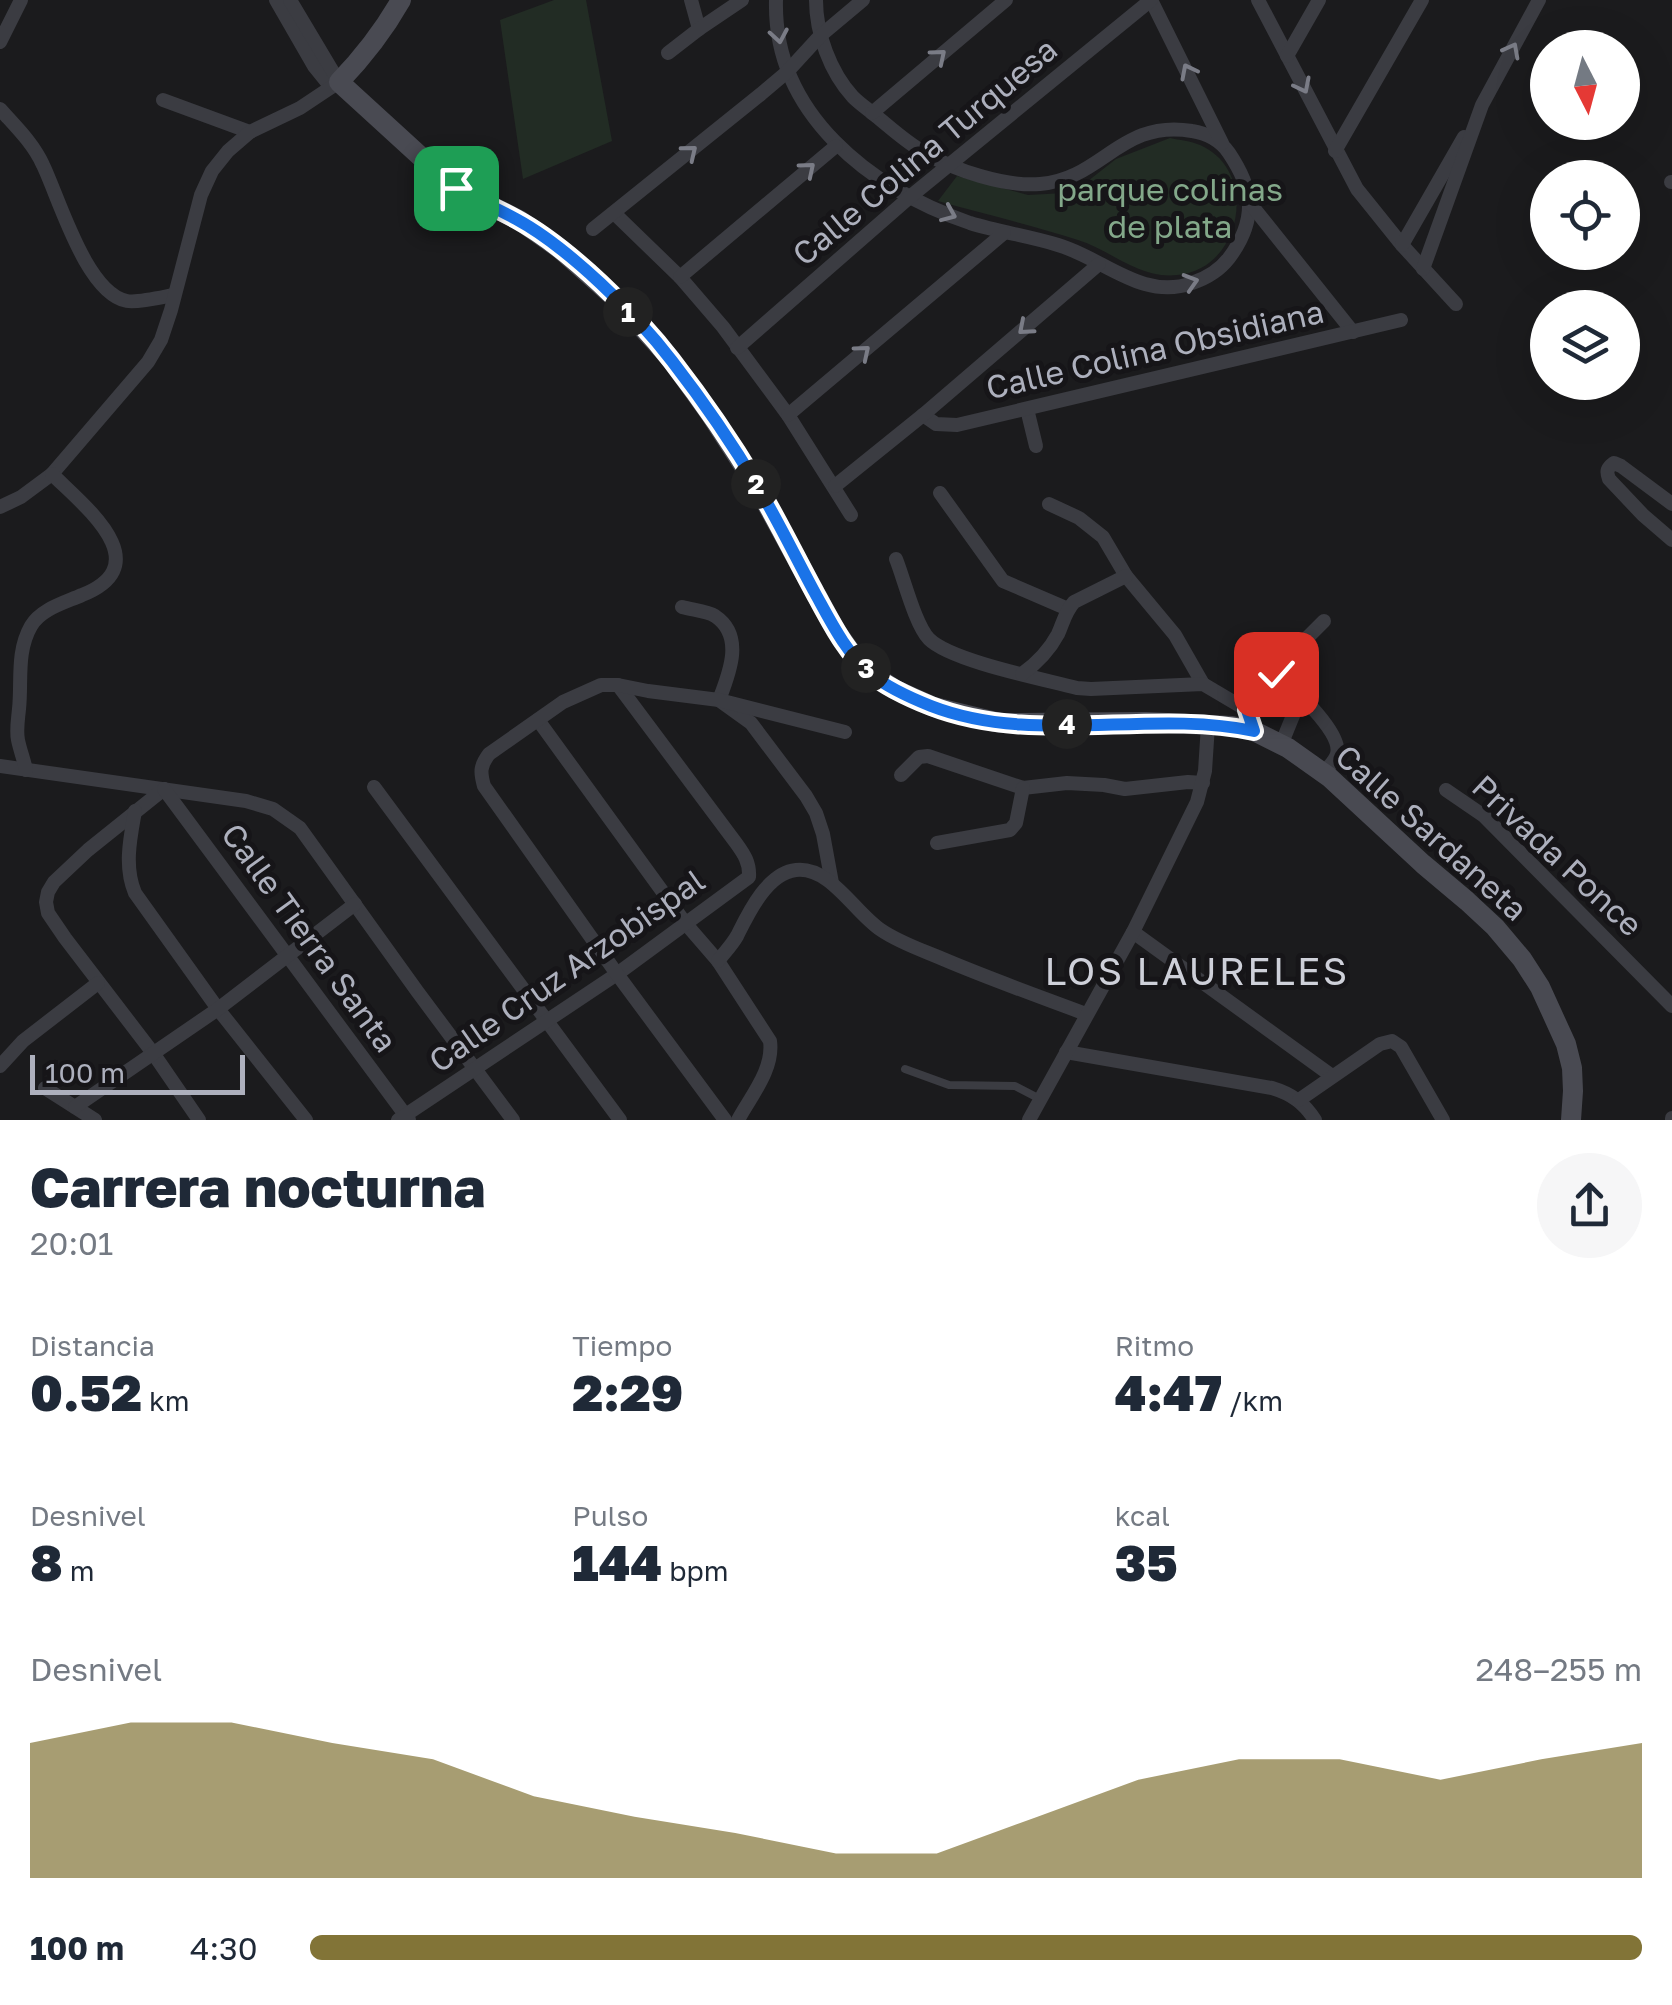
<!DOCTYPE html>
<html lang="es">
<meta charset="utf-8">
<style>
:root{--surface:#fff;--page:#f6f6f7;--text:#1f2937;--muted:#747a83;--accent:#827437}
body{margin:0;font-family:"Golos Text",sans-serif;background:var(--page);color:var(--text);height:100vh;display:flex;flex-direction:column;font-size:38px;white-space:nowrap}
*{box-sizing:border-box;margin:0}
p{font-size:32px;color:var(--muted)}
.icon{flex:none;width:55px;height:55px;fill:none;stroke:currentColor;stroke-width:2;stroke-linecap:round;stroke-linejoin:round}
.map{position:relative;height:1120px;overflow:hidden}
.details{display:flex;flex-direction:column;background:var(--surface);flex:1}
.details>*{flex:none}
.needle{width:65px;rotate:174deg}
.fabs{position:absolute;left:1530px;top:30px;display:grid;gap:20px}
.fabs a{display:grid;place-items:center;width:110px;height:110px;border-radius:50%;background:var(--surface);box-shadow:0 10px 40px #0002;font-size:50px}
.scale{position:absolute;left:30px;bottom:25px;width:215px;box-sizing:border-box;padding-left:10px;border:5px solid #adb0bd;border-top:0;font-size:28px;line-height:35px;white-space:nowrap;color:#adb0bd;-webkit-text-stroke:8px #161518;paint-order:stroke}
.pin{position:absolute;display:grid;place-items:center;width:85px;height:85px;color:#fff;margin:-42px;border-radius:20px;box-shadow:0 5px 15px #0006}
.km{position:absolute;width:50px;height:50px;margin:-25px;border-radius:50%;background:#222;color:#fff;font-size:28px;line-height:50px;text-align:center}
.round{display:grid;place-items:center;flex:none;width:105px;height:105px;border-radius:52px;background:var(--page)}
.overview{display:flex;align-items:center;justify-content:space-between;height:170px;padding:0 30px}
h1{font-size:55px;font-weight:800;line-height:75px}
.metrics{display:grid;grid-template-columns:repeat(3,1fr);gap:15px;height:170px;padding:10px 30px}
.metrics div{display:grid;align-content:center}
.metrics b{font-size:50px;font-weight:800}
.metrics small{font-size:28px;font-weight:400}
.metrics p{font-size:28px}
.chart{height:280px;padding:20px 30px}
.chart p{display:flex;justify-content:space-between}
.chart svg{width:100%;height:180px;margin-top:10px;fill:var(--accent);opacity:.7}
ul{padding:0 30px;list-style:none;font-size:32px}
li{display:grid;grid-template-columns:160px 120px 1fr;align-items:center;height:75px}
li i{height:25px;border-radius:12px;background:var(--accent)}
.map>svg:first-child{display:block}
.green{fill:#222c24}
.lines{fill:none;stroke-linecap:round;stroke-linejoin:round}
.lane{stroke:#3b3c42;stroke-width:8}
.street{stroke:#3b3c42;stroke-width:14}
.secondary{stroke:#494a52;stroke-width:20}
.oneway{stroke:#7a7c86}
.route-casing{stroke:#fff;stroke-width:20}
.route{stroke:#1a73e8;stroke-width:12}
.labels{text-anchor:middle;stroke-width:10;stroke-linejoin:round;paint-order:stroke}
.street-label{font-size:32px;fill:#adb0bd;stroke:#161518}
.park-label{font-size:32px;fill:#83a88a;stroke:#161518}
.quarter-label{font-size:38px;letter-spacing:2.5px;fill:#ced0d9;stroke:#161518}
</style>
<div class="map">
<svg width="1672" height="1120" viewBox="0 0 1672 1120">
<rect width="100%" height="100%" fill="#1b1b1d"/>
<g class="green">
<path d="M554,0H586L612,141L523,179L500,20Z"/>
<path d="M1170,138C1179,140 1191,141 1200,145C1260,171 1242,270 1177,275C1138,279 1113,251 1078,240C1032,225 984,214 938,201L957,176L1028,195L1065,193L1088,181L1116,159Z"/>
</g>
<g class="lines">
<path class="lane" d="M905,1069L949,1085L1015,1086L1040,1099"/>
<g class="street">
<path d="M276,0L314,66L331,87"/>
<path d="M691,0L699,29"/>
<path d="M776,0C773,114 871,189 970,223C999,232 1029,236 1058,245C1103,258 1142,301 1192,283C1207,278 1219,271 1229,258C1241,242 1250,223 1249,202C1248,185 1239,168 1229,153C1221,141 1207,133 1192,131C1120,119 1103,179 1040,184C1005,187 954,170 925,153C907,143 892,129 876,116C869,110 860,104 853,97C830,72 816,33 816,0"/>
<path d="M1151,0L1222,143"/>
<path d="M1258,0L1357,189L1402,245L1456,304"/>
<path d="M0,42L21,0"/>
<path d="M668,53L699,29L742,0"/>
<path d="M1287,56L1319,0"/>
<path d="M163,100L250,132"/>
<path d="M0,109C16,127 33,143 43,165C59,198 86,293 127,301C138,303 163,297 174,295"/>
<path d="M872,113L1006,0"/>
<path d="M1335,151L1422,0"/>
<path d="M1671,182H1672"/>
<path d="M1249,202L1353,332"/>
<path d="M615,214L680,277L723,327L788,415L851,515"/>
<path d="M593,229L761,94L787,72L820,36L863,0"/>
<path d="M1402,245L1464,137"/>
<path d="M1423,269L1482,105L1539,0"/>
<path d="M680,277L836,146"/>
<path d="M737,348L911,196L1151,0"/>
<path d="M1027,409L1036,446"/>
<path d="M788,415L1004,233"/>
<path d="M923,415L936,424L957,425L1401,320"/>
<path d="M835,486L923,415L1099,264"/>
<path d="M940,493L1003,581L1068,609"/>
<path d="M1049,504L1079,518L1103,537L1126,576L1175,635L1203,684"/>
<path d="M1672,504L1621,466L1614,463C1607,468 1606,471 1609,479L1643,515L1672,540"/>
<path d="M0,507L21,497L52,474L148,362L161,340L171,310L201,195L212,171L228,151L250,132L300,108L339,82L290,0"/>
<path d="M896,559C904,579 915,624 929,639C951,661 1043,679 1077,688L1091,689L1203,684L1247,710"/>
<path d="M682,607C692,610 707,611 715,616C745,636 729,674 719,700L751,723L806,796L816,813L823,834L832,883"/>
<path d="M1276,673C1292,687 1343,732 1337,754C1335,761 1328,767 1324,773"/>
<path d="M1022,674C1037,663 1049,651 1058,634C1063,623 1065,612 1074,602L1126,576"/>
<path d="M1249,716L1247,710L1290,655L1324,621"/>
<path d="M538,720L686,924L718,961L770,1041C774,1069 751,1096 738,1120"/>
<path d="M1281,745L1301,696"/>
<path d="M0,766L246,801L273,809L300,828L417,991L513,1120"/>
<path d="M26,770C24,760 20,750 18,740C16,730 18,720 19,709C22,682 16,652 31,626C41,609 64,603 82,595C160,564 83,505 52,474"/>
<path d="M901,775L919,757L928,756L1023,788L1067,783L1104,785L1125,789L1188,782L1203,783"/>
<path d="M374,787L620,1120"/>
<path d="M164,789L88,850L54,882L48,892L46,902L48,913L65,938L153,1053L199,1120"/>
<path d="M164,789L409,1120"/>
<path d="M1446,790L1484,816L1672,1006"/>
<path d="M135,811C130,839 124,867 135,893L218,1009L306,1120"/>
<path d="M937,843L1010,830L1016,823L1023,788"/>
<path d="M1133,932L1332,1076"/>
<path d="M718,961C724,953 732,945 737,936C748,914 767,873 796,870C830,866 855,913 881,930C900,943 922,950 943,959C990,979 1038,996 1086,1014"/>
<path d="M1066,1052L1272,1088C1292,1094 1304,1103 1315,1120"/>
<path d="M0,1066L23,1041L98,983"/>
<path d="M45,1088L95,1120"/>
<path d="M1299,1100L1380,1044L1392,1041L1401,1047L1443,1120"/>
<path d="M75,1107L218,1009L355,904"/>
<path d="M398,1120L617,974L749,877C750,863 744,854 736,843L618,685"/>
<path d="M725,1120L617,974L484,786C480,772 480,766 489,754L563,702L601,685H618L648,691L719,700L845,732"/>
<path d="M1029,1120L1133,932L1197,802L1205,771L1208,725"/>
<path d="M1672,1120V1118"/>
</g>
<path class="secondary" d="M401,0C384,30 363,57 339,82L455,188L519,220L560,249L614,297L670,358L711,415L758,488L836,631L853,655L871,673L894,689L934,707L1000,723L1146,722L1232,726L1254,731L1288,748L1329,777L1423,864L1467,901L1495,927L1522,959L1540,987L1566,1044L1572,1068L1573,1091L1571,1120"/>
</g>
<defs><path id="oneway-chevron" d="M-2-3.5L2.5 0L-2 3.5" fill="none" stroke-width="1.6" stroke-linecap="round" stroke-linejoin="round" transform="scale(2.5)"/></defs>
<g class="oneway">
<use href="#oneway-chevron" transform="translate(779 36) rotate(80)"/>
<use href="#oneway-chevron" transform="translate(1512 50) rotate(-62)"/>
<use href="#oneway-chevron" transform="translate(939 56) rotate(-40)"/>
<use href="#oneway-chevron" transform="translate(1188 71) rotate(-117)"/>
<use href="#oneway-chevron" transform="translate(1303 86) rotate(63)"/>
<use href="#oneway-chevron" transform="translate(690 152) rotate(-39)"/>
<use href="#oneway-chevron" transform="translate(808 169) rotate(-40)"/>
<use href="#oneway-chevron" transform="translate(949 214) rotate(23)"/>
<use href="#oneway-chevron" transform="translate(1191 282) rotate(-17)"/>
<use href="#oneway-chevron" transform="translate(1025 328) rotate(139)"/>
<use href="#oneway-chevron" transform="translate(863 352) rotate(-40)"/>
</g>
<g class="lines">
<defs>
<path id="route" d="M456,188C475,199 496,208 516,219C568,247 637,315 672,361C703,401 732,443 758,487C778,521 796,558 815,593C831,622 846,653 871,674C888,688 911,698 931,706C1034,746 1148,709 1254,731L1247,710L1276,674"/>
</defs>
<use href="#route" class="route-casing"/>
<use href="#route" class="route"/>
</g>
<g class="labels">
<g class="street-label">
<text transform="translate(925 152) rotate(-40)" y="11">Calle Colina Turquesa</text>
<text transform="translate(1155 350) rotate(-13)" y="11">Calle Colina Obsidiana</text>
<text transform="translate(1431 833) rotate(42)" y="11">Calle Sardaneta</text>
<text transform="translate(1557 856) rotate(43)" y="11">Privada Ponce</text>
<text transform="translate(309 938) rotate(54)" y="11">Calle Tierra Santa</text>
<text transform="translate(567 971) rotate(-35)" y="11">Calle Cruz Arzobispal</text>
</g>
<g class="park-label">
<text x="1170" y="201">parque colinas<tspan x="1170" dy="37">de plata</tspan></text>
</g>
<g class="quarter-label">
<text x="1197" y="985">LOS LAURELES</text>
</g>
</g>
</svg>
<div class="fabs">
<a><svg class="needle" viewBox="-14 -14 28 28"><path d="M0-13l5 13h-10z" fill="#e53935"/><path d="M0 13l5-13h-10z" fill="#747a83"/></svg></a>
<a><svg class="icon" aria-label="locate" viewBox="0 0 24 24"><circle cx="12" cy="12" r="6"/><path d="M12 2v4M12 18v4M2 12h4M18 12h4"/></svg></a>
<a><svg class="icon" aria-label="layers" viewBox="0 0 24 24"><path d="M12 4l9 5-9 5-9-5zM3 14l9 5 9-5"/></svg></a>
</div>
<div class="scale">100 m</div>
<div class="pin" style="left:456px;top:188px;background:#1e9e55"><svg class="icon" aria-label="arrive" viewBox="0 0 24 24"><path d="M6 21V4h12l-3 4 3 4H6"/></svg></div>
<div class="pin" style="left:1276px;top:674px;background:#d93025"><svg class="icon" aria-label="check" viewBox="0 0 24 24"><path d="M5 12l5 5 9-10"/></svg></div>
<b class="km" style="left:628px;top:312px">1</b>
<b class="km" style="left:756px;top:484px">2</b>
<b class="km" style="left:866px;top:668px">3</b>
<b class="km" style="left:1067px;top:724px">4</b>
</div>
<section class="details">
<div class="overview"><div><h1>Carrera nocturna</h1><p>20:01</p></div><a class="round"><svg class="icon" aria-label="share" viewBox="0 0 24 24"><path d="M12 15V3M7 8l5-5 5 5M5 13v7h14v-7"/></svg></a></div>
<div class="metrics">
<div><p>Distancia</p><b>0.52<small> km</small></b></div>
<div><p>Tiempo</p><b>2:29</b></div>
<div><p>Ritmo</p><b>4:47<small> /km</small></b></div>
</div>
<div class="metrics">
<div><p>Desnivel</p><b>8<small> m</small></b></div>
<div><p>Pulso</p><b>144<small> bpm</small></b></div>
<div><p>kcal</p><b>35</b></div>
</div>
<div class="chart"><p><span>Desnivel</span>248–255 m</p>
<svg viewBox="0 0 160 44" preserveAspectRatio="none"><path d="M0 44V11L10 6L20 6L30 11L40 15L50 24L60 29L70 33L80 38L90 38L100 29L110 20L120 15L130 15L140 20L150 15L160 11V44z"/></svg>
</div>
<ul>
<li><b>100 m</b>4:30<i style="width:100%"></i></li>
</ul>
</section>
